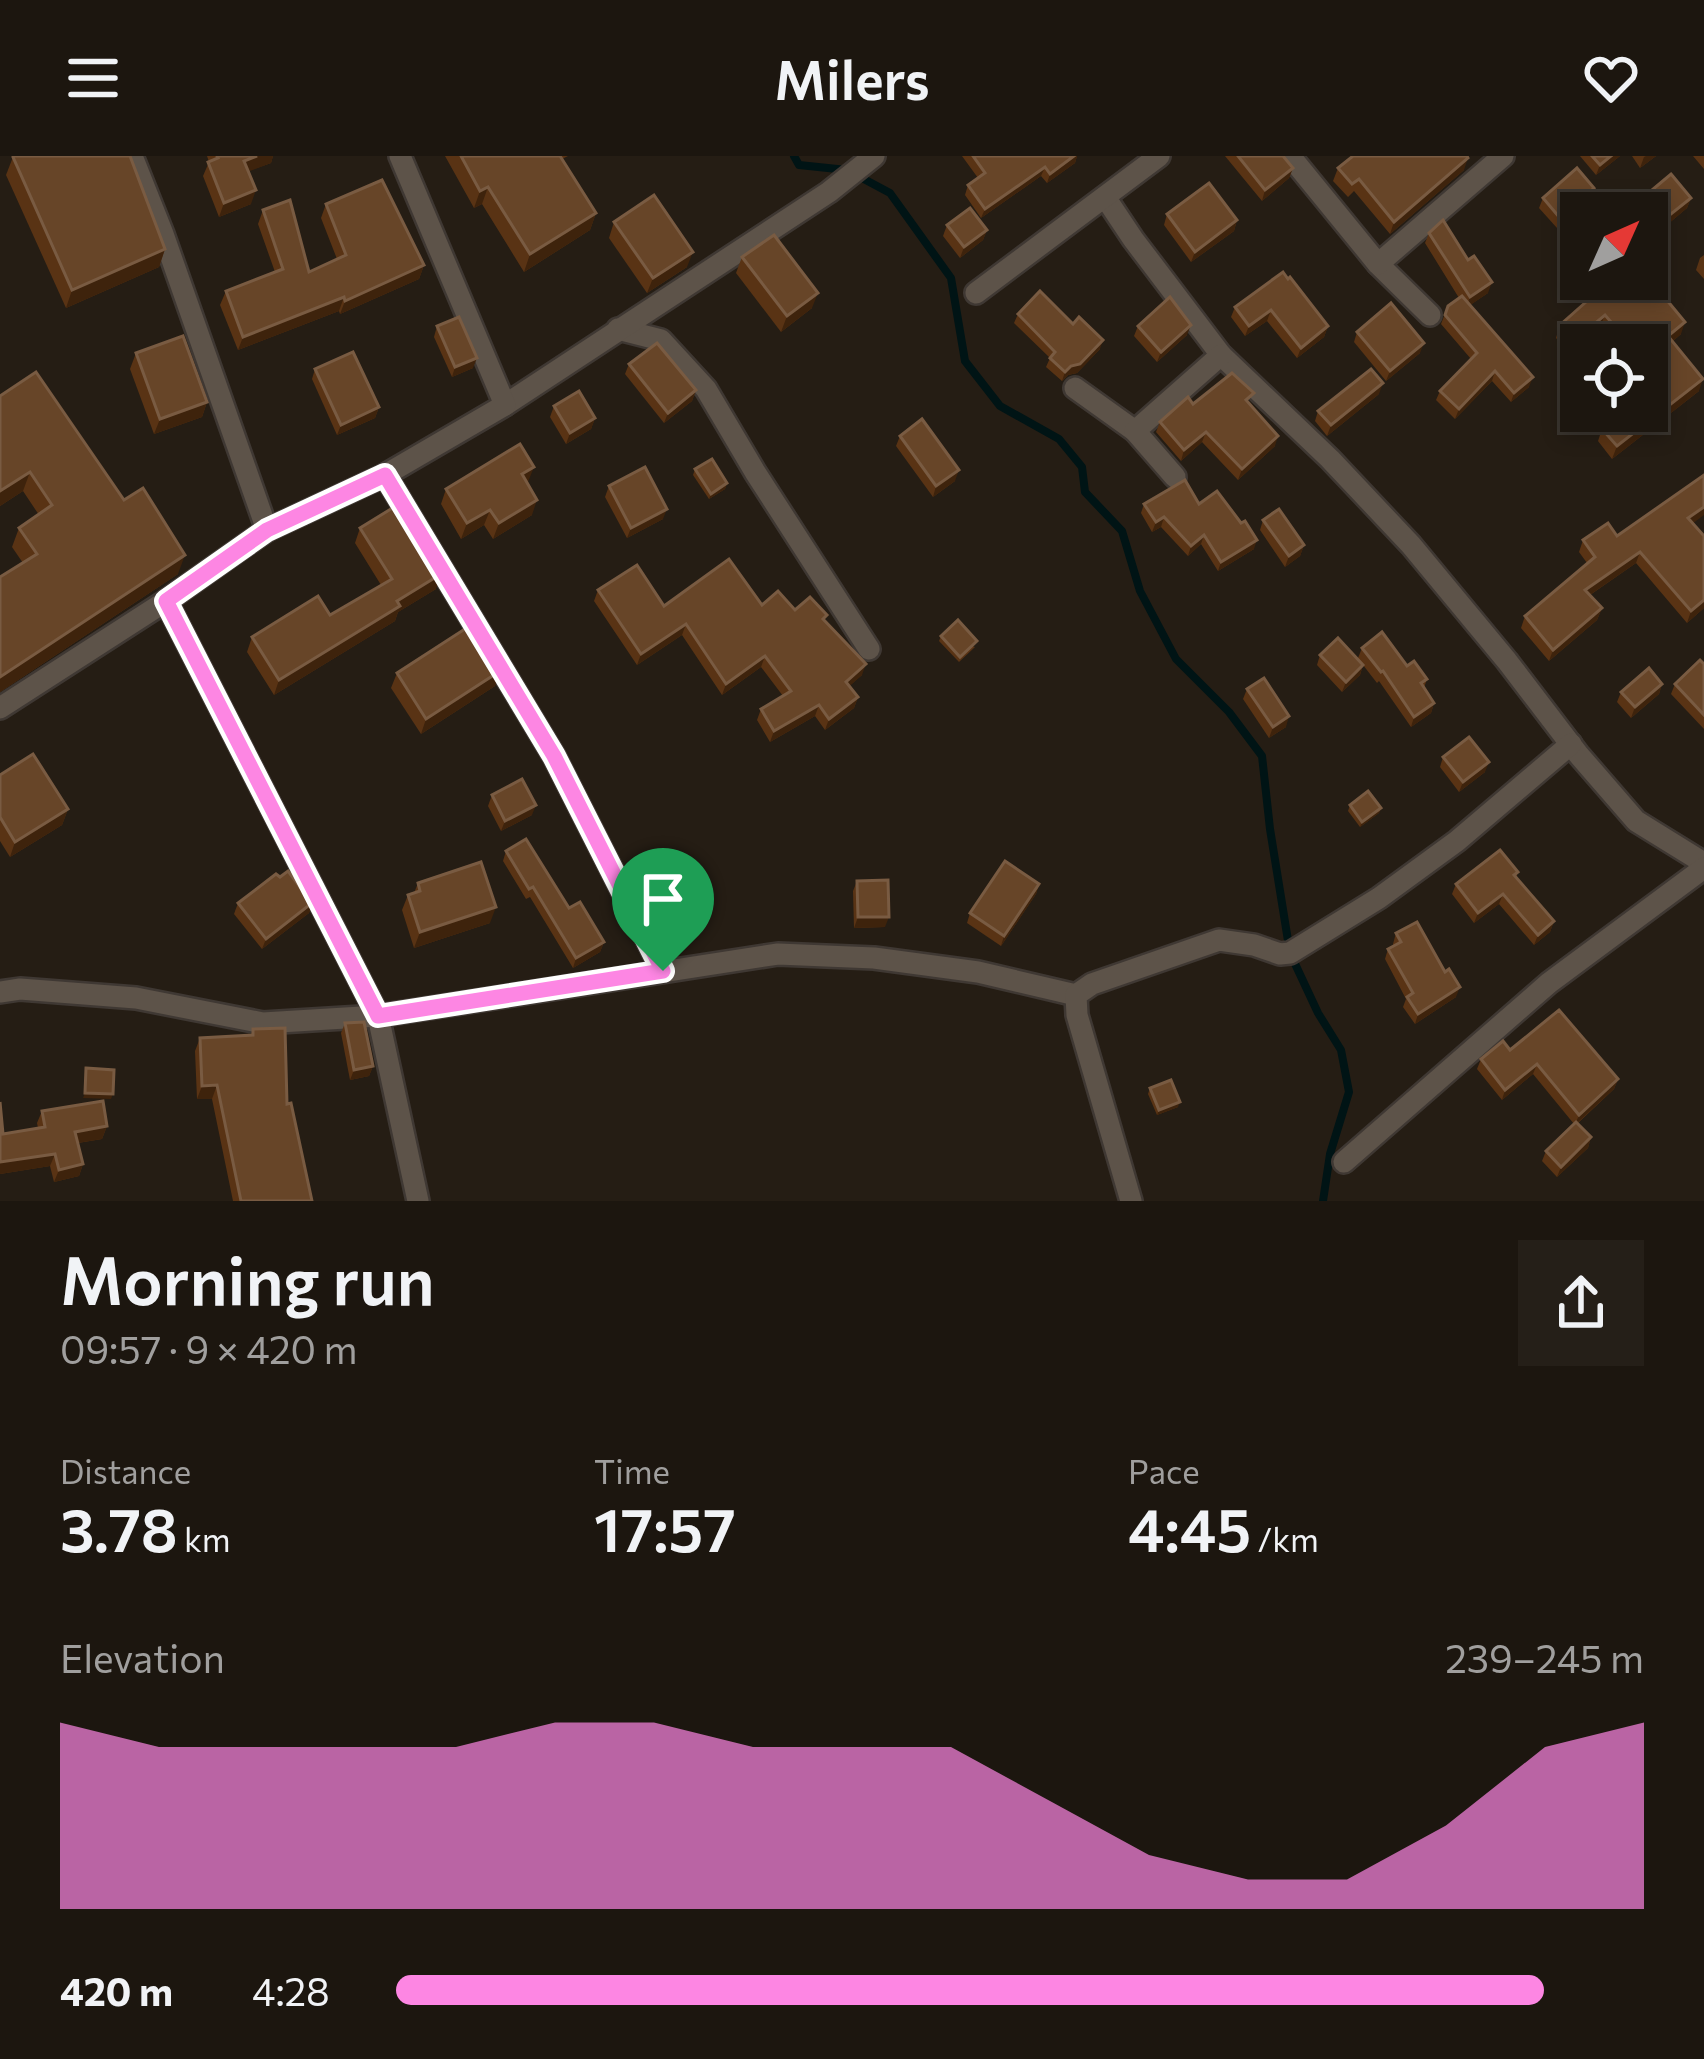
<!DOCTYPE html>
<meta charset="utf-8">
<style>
:root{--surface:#1c160f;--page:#251f18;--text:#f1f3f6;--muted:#a09f9e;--line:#3a352f;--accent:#fd86e3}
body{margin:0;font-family:Commissioner,sans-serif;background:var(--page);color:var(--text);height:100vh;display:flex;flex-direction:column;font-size:45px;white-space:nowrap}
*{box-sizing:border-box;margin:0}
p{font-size:39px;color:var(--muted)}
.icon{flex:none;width:66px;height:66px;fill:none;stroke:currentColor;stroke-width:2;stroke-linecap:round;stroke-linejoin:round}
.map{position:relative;height:1045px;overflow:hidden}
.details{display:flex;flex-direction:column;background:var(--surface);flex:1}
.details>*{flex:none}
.needle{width:78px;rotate:45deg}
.buttons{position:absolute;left:1560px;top:36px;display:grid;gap:24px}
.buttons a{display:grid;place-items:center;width:108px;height:108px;border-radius:0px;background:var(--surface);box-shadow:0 6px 18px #0003,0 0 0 3px var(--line);font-size:60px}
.pin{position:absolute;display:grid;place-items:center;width:102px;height:102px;color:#fff;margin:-123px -51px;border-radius:50% 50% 50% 0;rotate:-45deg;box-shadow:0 0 12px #0007}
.pin .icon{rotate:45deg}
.round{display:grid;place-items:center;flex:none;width:126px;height:126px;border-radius:0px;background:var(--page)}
.headline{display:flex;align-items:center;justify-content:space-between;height:204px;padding:0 60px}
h1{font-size:66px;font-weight:600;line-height:90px}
.metrics{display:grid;grid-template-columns:repeat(3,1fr);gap:18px;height:204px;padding:12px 60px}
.metrics div{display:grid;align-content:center}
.metrics b{font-size:60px;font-weight:600}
.metrics small{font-size:33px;font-weight:400}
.metrics p{font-size:33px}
.chart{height:336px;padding:24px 60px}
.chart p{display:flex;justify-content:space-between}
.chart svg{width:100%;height:216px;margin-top:12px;fill:var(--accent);opacity:.7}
ul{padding:0 60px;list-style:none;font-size:39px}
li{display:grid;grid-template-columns:192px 144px 1fr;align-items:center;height:90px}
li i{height:30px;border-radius:15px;background:var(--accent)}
header{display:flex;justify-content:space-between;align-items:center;height:156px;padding:0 60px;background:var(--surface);font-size:54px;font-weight:600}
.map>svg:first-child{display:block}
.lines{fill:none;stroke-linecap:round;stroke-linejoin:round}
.stream{stroke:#001415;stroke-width:8}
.street-casing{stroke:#3f3833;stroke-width:26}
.street{stroke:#5d5349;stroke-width:21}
.wall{fill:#593314}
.shaded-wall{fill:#3e230c}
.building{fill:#674528;stroke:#795b42;stroke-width:3}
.route-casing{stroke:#fff;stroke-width:24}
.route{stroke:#fd86e3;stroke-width:15}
</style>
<header><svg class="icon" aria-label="menu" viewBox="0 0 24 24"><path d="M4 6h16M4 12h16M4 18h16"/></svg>Milers<svg class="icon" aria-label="heart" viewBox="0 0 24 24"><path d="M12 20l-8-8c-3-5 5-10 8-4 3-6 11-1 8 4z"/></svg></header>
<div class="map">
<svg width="1704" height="1045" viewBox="0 0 1704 1045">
<rect width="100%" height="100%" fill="#251d14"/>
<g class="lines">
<path class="stream" d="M794,0L799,9L847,14L890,37L951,122L965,205L1000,250L1059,283L1082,311L1085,336L1122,375L1140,435L1176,503L1229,556L1262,600L1270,673L1290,797L1318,857L1341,894L1349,936L1330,998L1323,1045"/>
<defs>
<g id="street">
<path d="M132,0L163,78L267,374"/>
<path d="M1290,0L1378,108L1430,159"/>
<path d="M1105,41L1133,83L1221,199L1330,303L1411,389L1507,505L1578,598L1636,665L1704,707"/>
<path d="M1378,108L1503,0"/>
<path d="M976,137L1159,0"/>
<path d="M618,173L661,184L706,233L755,316L869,493"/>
<path d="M1075,232L1135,275"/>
<path d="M505,249L829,36L874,0"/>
<path d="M385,319L554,600L663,815"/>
<path d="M1175,321L1135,275L1221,199"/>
<path d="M0,552L166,445L267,374L385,319L505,249L400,0"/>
<path d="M0,836L20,833L136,842L263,867L378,860L166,445"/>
<path d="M1344,1006L1549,827L1704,712"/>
<path d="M418,1045L378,860L778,798L874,802L978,816L1076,839"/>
<path d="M1131,1045L1077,859L1076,839L1092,828L1219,784L1254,789L1280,798L1290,797L1379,742L1457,685L1571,588"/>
</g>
</defs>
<use href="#street" class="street-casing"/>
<use href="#street" class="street"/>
</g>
<g class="wall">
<path d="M207,0H273L271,7L248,15L251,48L219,61L203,20L209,6Z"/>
<path d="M445,0H568L562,3L596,57L590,74L524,116L482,48L474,52Z"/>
<path d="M962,0H1077L1075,7L1047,27L1041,20L981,62L965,39L968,29L978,22Z"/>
<path d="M1225,0H1283L1293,12L1289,22L1262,45Z"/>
<path d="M1580,0H1620L1596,19Z"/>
<path d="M1632,0H1656L1640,12Z"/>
<path d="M1693,0H1704V13Z"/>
<path d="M13,1L165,93L159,111L66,152L6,19Z"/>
<path d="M1338,12L1464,14L1390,78L1354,35L1348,41L1333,25Z"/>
<path d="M1594,32L1591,42L1557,72L1539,52L1543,42Z"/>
<path d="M1652,34L1691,42L1687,52L1668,68L1648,44Z"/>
<path d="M326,48L424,109L419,123L340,158L339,155L238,194L220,149L226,135L275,116L258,68L263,54L309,116L337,103L321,62Z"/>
<path d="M1167,58L1237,64L1234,75L1191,106L1164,69Z"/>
<path d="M614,66L687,111L647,137L609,82Z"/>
<path d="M947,69L987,74L983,84L960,102L943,80Z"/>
<path d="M1429,77L1488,137L1470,149L1529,231L1511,246L1492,225L1455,263L1436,244L1440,235L1471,203L1441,168L1448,150L1459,142L1425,87Z"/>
<path d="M1704,99V123L1696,114L1700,102Z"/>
<path d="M742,101L812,152L781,176L736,117Z"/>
<path d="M1283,116L1328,170L1324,181L1297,202L1267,165L1245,180L1231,161L1235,151Z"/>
<path d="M1640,145L1681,178L1673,185L1699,235L1612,303L1598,285L1602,273L1647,255V189H1616L1600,171L1570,197L1556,182L1560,169Z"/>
<path d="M1018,158L1100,193L1077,217L1068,219L1062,225L1046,211L1050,202L1014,167Z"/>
<path d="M437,170L473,212L452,221L434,181Z"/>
<path d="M1138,170L1187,179L1157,206L1134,180Z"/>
<path d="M1357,176L1420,197L1386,225L1354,186Z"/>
<path d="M136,197L207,246L202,261L154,278L130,213Z"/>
<path d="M629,208L696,234L692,245L664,267L625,218Z"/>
<path d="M315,213L379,251L375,262L337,279L312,223Z"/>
<path d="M1379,238L1327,280L1315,265L1318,255Z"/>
<path d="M0,240L124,344L178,418L0,536V421L23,407L12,391L19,372L39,359L23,335L0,350Z"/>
<path d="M1193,248H1250L1275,290L1238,324L1202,286L1181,305L1156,276L1160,266Z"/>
<path d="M554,250L595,262L591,273L566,288L550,261Z"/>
<path d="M900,280L955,325L933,341L896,290Z"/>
<path d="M695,313L727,327L725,333L709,343L693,319Z"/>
<path d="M528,326L532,359L493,383L484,369L461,383L441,348L446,333Z"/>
<path d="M609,330L663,363L627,382L605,341Z"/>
<path d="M1144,348H1199L1241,367L1254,393L1218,415L1201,388L1188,400L1161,371L1152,376L1141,357Z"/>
<path d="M1263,364L1304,389L1300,400L1285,411L1260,374Z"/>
<path d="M1693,367L1704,452L1687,467L1636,407L1590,439L1602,452L1597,464L1549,505L1521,472L1525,460L1587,407L1579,396L1583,384Z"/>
<path d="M360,372L436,433L398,456L395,465L274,539L247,496L252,481L330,459L381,429L355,387Z"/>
<path d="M598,434L664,450L762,449L795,454L825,465L862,519L849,530L858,541L854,552L825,574L815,560L770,586L757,564L761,553L783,540L761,511L722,539L682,479L637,509L594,445Z"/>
<path d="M941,480L975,491L959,506L939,485Z"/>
<path d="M1362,492L1407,510L1427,523L1424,532L1434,547L1431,557L1411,571L1379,525L1377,527L1363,509L1360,519L1342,536L1317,509L1320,499L1358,502Z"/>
<path d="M1704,508V573L1671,538L1675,528Z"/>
<path d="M500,515L495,530L421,578L391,532L397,517Z"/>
<path d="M1662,528L1659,538L1631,562L1617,546L1621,536Z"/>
<path d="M1247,533L1286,571L1269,582L1243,543Z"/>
<path d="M1443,601L1485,616L1459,636L1440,611Z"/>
<path d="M0,619L68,653L62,669L10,701L0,685Z"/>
<path d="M492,639L532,659L501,675L488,650Z"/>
<path d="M1350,649L1381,652L1379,657L1360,671L1348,655Z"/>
<path d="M506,695L604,786L600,796L573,812L530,741L526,743L503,705Z"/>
<path d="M1518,716L1516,722L1554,765L1550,776L1534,789L1499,748L1474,767L1452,738L1456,728Z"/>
<path d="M857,725L885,771L854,772L853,735Z"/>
<path d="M418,727L490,767L414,792L402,754L408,739L414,737Z"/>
<path d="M1039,728L1036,738L1001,790L967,767L970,757Z"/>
<path d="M238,747H312L309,757L262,793L234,758Z"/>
<path d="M1396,777L1456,841L1415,868L1403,851L1406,843L1385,803L1388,793L1394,790L1393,788Z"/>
<path d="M345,867L373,910L369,920L350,924L341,877Z"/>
<path d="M253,873L287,948L312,1045H233L212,943H197L195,895L200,882L251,879Z"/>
<path d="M1510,894L1618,923L1614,933L1578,967L1591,981L1588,992L1557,1021L1542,1005L1546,995L1574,968L1533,918L1502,944L1477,913L1481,903Z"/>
<path d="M1150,932L1178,951L1157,959L1148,938Z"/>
<path d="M0,946L3,978L38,972L37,967L42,955L107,970L102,983L78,987L83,1008L79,1020L54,1026L50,1010L0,1018Z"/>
</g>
<g class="shaded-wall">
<path d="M257,0H273L271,7L239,19L244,5Z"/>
<path d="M1074,0H1077L1075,7L1047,27L1050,18Z"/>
<path d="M1611,0H1620L1596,19L1600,9Z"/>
<path d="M1646,0H1656L1640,12L1644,1Z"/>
<path d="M1468,2L1464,14L1390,78L1394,66Z"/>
<path d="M1045,11L1041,20L981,62L985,53Z"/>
<path d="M1293,12L1289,22L1262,45L1265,34Z"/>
<path d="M488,31L482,48L474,52L480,35Z"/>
<path d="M1594,32L1591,42L1557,72L1560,62Z"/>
<path d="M256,34L251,48L219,61L224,47Z"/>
<path d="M1691,42L1687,52L1668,68L1671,58Z"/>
<path d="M596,57L590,74L524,116L530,98Z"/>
<path d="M1237,64L1234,75L1191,106L1195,96Z"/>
<path d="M987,74L983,84L960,102L964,91Z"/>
<path d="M165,93L159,111L66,152L72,134Z"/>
<path d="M693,96L687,111L647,137L653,122Z"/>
<path d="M424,109L419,123L340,158L345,145Z"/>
<path d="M1492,126L1488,137L1466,152L1470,141Z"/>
<path d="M818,137L812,152L781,176L787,160Z"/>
<path d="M344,141L339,155L238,194L243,181Z"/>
<path d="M1271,154L1267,165L1245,180L1249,170Z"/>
<path d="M1605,159L1600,171L1570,197L1575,184Z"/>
<path d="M1685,166L1681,178L1664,193L1668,180Z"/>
<path d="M1191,169L1187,179L1157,206L1161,196Z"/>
<path d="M1328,170L1324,181L1297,202L1301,192Z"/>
<path d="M1103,184L1100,193L1077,217L1068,219L1062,225L1065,216Z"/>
<path d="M1424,187L1420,197L1386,225L1390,215Z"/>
<path d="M477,202L473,212L452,221L455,211Z"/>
<path d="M1495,215L1492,225L1455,263L1459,253Z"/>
<path d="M1533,221L1529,231L1511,246L1514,237Z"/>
<path d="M1703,223L1699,235L1612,303L1617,290Z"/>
<path d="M1383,227L1379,238L1327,280L1331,269Z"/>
<path d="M696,234L692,245L664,267L668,257Z"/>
<path d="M207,246L202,261L154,278L160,263Z"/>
<path d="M379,251L375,262L337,279L341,269Z"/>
<path d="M595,262L591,273L566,288L570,277Z"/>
<path d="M1206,276L1202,286L1181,305L1184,294Z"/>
<path d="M1278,280L1275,290L1238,324L1242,313Z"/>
<path d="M534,311L528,326L516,334L522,318Z"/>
<path d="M959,314L955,325L933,341L936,330Z"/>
<path d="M30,316L23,335L0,350V335Z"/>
<path d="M727,327L725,333L709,343L711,338Z"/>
<path d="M537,344L532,359L493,383L499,367Z"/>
<path d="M1704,351V359L1684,374L1688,362Z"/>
<path d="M667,353L663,363L627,382L631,372Z"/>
<path d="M490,354L484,369L461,383L467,367Z"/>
<path d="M1164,361L1161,371L1152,376L1156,366Z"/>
<path d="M1204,379L1201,388L1188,400L1191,390Z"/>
<path d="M1257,384L1254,393L1218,415L1221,406Z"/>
<path d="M1304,389L1300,400L1285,411L1289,400Z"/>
<path d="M1640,396L1636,407L1581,445L1585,434Z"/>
<path d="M185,399L178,418L0,536V521Z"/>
<path d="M441,418L436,433L398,456L395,465L274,539L279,524Z"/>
<path d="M1704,444V452L1687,467L1691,455Z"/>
<path d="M1602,452L1597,464L1549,505L1553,494Z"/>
<path d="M686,468L682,479L637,509L641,498Z"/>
<path d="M765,500L761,511L722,539L726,528Z"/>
<path d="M866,508L862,519L842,537L846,526Z"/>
<path d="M1363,509L1360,519L1342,536L1346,526Z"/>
<path d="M500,515L495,530L421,578L426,563Z"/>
<path d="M1662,528L1659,538L1631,562L1635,551Z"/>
<path d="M858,541L854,552L825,574L829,563Z"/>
<path d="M1434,547L1431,557L1411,571L1414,561Z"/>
<path d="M819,549L815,560L770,586L774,575Z"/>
<path d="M1289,560L1286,571L1269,582L1273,571Z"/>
<path d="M1489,606L1485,616L1459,636L1463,626Z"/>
<path d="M536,649L532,659L501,675L505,665Z"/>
<path d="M1381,652L1379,657L1360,671L1362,666Z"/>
<path d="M68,653L62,669L10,701L15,686Z"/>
<path d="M1039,728L1036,738L1001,790L1004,780Z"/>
<path d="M1503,738L1499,748L1474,767L1478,757Z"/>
<path d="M312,747L309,757L262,793L266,783Z"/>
<path d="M496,751L490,767L414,792L420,776Z"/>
<path d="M858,761H889L885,771L854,772Z"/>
<path d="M1554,765L1550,776L1534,789L1538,779Z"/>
<path d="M604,786L600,796L573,812L576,802Z"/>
<path d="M1460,831L1456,841L1415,868L1418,858Z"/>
<path d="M1537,908L1533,918L1502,944L1505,934Z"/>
<path d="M373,910L369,920L350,924L354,914Z"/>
<path d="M1618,923L1614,933L1575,969L1579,959Z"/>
<path d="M217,929L212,943H197L202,930Z"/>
<path d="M85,937L113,938L111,943L83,942Z"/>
<path d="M1180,946L1178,951L1157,959L1159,954Z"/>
<path d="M107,970L102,983L71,988L75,976Z"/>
<path d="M1591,981L1588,992L1557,1021L1561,1011Z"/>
<path d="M55,998L50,1010L0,1018V1006Z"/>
<path d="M83,1008L79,1020L54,1026L59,1014Z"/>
</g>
<g class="building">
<path d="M14,0H130L165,93L72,134L13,1Z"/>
<path d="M217,0H257L244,5L256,34L224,47L208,6L218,2Z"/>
<path d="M461,0H560L596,57L530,98L488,31L480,35Z"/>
<path d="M973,0H1074L1050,18L1045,11L985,53L968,29L985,17Z"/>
<path d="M1238,0H1283L1293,12L1265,34Z"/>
<path d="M1353,0H1467L1468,2L1394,66L1359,23L1352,28L1338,12Z"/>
<path d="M1592,0H1611L1600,9Z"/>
<path d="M1577,12L1594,32L1560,62L1543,42Z"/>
<path d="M1671,18L1691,42L1671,58L1652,34Z"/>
<path d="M382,24L424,109L345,145L344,141L243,181L226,135L283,113L263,54L290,44L309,116L346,99L326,48Z"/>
<path d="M1209,27L1237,64L1195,96L1167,58Z"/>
<path d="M654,39L693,96L653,122L614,66Z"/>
<path d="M970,52L987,74L964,91L947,69Z"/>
<path d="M1443,64L1468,104L1474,100L1492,126L1470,141L1429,77Z"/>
<path d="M774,79L818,137L787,160L742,101Z"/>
<path d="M1283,116L1288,123L1290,121L1328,170L1301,192L1271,154L1249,170L1235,151Z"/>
<path d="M1612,123H1621L1640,145L1656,131L1685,166L1668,180L1703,223L1617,290L1602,273L1625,255H1647V189H1631L1605,159L1575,184L1560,169Z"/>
<path d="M1040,135L1073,168L1079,161L1103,184L1080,208L1071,210L1065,216L1050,202L1055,196L1018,158Z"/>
<path d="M1462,140L1533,221L1514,237L1495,215L1459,253L1440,235L1477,197L1445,159L1448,150Z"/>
<path d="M1170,141L1191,169L1161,196L1138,170Z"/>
<path d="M1391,147L1424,187L1390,215L1357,176Z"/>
<path d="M459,161L477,202L455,211L437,170Z"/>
<path d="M183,180L207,246L160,263L136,197Z"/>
<path d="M657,187L696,234L668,257L629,208Z"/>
<path d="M353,196L379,251L341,269L315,213Z"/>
<path d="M1371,213L1383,227L1331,269L1318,255Z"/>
<path d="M36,216L124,344L143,332L185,399L0,521V421L37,398L19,372L52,349L30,316L0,335V240Z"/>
<path d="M1232,217L1254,237L1246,244L1278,280L1242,313L1206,276L1184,294L1160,266L1188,241L1193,248Z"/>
<path d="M579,235L595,262L570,277L554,250Z"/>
<path d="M922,263L959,314L936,330L900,280Z"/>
<path d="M520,288L534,311L522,318L537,344L499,367L490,354L467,367L446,333Z"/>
<path d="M712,303L727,327L711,338L695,313Z"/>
<path d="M645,311L667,353L631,372L609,330Z"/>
<path d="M1704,319V351L1688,362L1704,380V444L1691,455L1640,396L1585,434L1602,452L1553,494L1525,460L1595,401L1583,384L1608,367L1617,380Z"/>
<path d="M1185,324L1199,348L1217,335L1241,367L1245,365L1257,384L1221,406L1204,379L1191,390L1164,361L1156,366L1144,348Z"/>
<path d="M399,348L441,418L397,445L400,450L279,524L252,481L318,440L330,459L392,423L360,372Z"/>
<path d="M1279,353L1304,389L1289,400L1263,364Z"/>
<path d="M729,403L762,449L778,435L795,454L810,441L827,459L823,463L866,508L846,526L858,541L829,563L819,549L774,575L761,553L791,535L765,500L726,528L686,468L641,498L598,434L637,409L664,450Z"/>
<path d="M958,464L977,485L960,501L941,480Z"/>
<path d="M471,469L500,515L426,563L397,517Z"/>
<path d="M1382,476L1407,510L1414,505L1427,523L1421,527L1434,547L1414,561L1383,515L1381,516L1362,492Z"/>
<path d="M1338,482L1363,509L1346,526L1320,499Z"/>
<path d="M1700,504L1704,508V559L1675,528Z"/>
<path d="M1649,512L1662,528L1635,551L1621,536Z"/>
<path d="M1264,522L1289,560L1273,571L1247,533Z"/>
<path d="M1469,581L1489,606L1463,626L1443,601Z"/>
<path d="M33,598L68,653L15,686L0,661V619Z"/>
<path d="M522,623L536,649L505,665L492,639Z"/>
<path d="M1368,635L1381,652L1362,666L1350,649Z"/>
<path d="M526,683L569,752L580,746L604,786L576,802L533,731L529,733L506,695Z"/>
<path d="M1500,694L1518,716L1514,719L1554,765L1538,779L1503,738L1478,757L1456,728Z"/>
<path d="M1005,705L1039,728L1004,780L970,757Z"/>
<path d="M481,706L496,751L420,776L408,739L420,735L418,727Z"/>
<path d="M288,715L312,747L266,783L238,747L276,718L280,721Z"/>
<path d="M888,724L889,761H858L857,725Z"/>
<path d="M1417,766L1445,816L1449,813L1460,831L1418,858L1407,841L1413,837L1388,793L1401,786L1396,777Z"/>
<path d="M1559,854L1618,923L1579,959L1537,908L1505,934L1481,903L1503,885L1510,894Z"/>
<path d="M364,866L373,910L354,914L345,867Z"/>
<path d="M285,872L287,948L291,947L312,1045H241L217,929L202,930L200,882L253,879V873Z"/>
<path d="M86,912L114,914L113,938L85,937Z"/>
<path d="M1171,924L1180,946L1159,954L1150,932Z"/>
<path d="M103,945L107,970L75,976L83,1008L59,1014L55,998L0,1006V946L3,978L45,971L42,955Z"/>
<path d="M1576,966L1591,981L1561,1011L1546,995Z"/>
</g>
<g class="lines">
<defs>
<path id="route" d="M385,319L554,600L663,815L378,860L166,445L267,374Z"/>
</defs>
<use href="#route" class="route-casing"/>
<use href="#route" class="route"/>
</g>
</svg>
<div class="buttons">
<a><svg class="needle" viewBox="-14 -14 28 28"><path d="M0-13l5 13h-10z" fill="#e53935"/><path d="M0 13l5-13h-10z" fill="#a09f9e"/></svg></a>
<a><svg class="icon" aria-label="locate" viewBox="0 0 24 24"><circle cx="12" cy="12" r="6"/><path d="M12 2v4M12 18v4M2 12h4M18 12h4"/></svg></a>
</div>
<div class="pin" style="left:663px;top:815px;background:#1e9e55"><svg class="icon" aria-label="arrive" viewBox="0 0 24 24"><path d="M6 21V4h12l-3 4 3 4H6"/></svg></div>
</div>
<section class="details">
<div class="headline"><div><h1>Morning run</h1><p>09:57 · 9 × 420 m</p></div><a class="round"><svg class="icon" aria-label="share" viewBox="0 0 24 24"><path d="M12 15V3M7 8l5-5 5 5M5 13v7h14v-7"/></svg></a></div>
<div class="metrics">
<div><p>Distance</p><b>3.78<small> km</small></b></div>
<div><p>Time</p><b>17:57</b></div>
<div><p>Pace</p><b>4:45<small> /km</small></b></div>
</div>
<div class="chart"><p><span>Elevation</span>239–245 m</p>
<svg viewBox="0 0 160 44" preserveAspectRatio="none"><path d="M0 44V6L10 11L20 11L30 11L40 11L50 6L60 6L70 11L80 11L90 11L100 22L110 33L120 38L130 38L140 27L150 11L160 6V44z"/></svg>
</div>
<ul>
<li><b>420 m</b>4:28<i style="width:92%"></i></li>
</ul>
</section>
